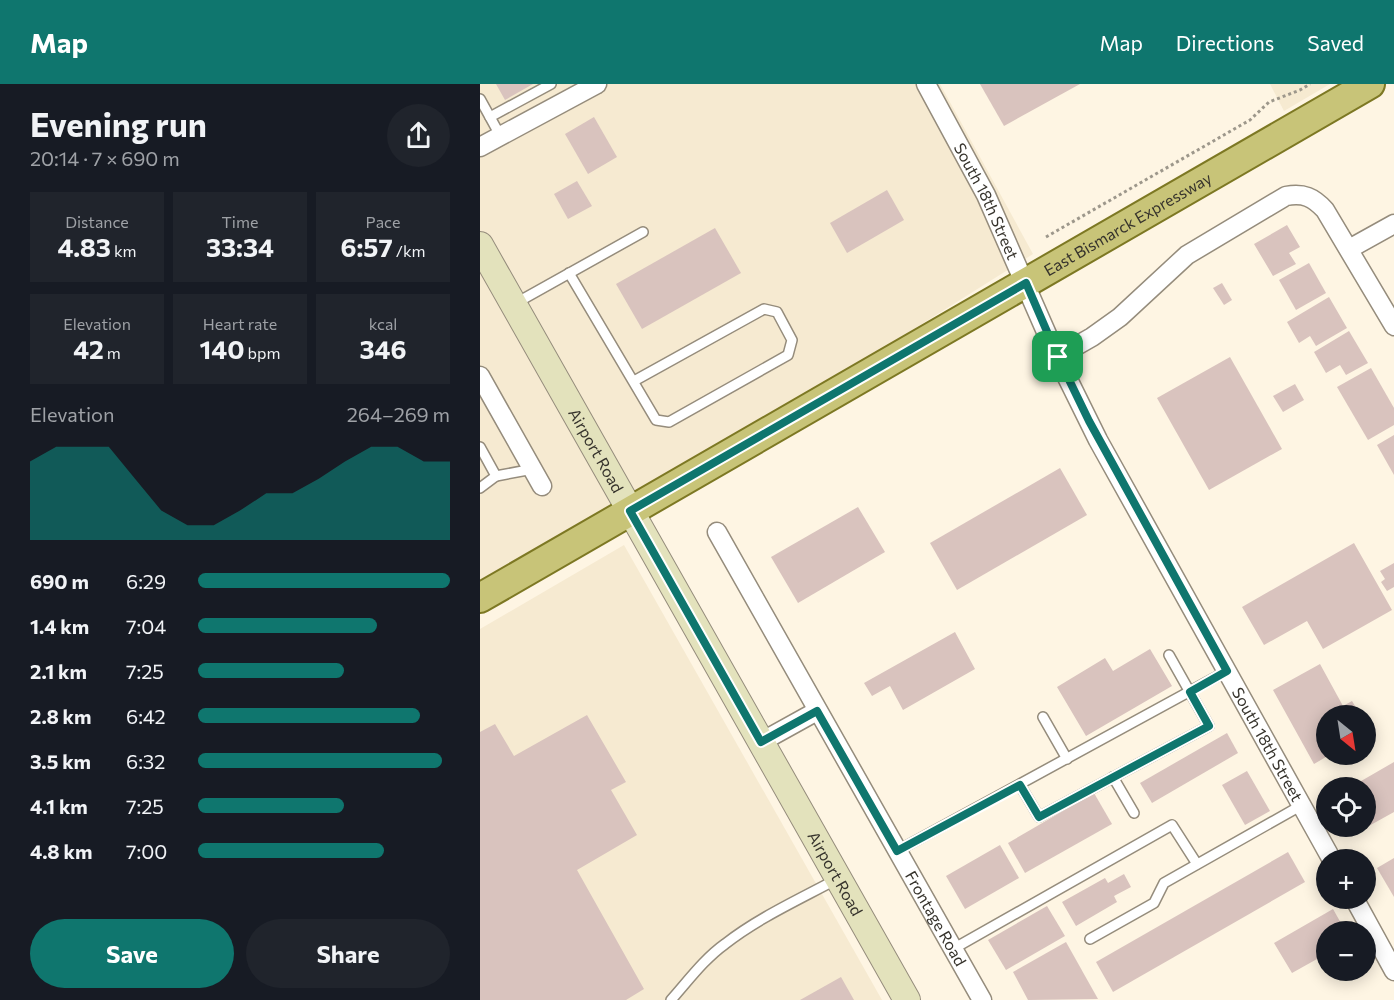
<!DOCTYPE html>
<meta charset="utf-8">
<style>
:root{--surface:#171b24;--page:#20242c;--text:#f1f3f6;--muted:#9ea1a6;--accent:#0f766e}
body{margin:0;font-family:Commissioner,sans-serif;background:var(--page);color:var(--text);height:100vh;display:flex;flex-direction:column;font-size:22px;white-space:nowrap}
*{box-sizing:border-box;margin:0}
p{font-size:20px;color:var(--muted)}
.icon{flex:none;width:33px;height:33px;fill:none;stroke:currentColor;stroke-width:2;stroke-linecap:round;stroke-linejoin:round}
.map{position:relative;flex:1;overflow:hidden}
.details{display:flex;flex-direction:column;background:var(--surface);width:480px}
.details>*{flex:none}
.needle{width:39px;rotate:150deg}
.tools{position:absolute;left:836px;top:621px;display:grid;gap:12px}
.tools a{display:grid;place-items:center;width:60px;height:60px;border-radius:50%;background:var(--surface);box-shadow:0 3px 15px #0003;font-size:30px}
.pin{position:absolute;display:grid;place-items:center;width:51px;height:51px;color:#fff;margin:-26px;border-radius:12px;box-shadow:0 3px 9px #0006}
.round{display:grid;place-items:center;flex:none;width:63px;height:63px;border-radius:32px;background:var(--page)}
.summary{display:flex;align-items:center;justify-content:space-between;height:102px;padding:0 30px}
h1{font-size:33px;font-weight:700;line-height:45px}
.stats{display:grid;grid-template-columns:repeat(3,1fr);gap:9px;height:102px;padding:6px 30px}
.stats div{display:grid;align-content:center;border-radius:0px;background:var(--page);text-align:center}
.stats b{font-size:26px;font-weight:700}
.stats small{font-size:16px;font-weight:400}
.stats p{font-size:16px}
.chart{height:168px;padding:12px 30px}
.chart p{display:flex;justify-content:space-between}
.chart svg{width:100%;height:108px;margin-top:6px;fill:var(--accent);opacity:.7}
.cta{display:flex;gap:12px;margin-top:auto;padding:12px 30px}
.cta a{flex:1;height:69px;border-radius:36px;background:var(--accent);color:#fff;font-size:24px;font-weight:700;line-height:69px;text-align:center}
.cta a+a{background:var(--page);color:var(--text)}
ul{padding:0 30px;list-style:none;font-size:20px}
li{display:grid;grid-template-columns:96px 72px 1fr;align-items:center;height:45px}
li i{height:15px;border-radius:8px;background:var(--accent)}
header{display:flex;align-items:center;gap:36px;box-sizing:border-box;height:84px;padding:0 30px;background:var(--accent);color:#fff}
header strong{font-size:28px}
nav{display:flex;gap:33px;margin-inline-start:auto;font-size:21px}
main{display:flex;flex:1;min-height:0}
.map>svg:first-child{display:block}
.built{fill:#f6ead1}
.building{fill:#d9c3be}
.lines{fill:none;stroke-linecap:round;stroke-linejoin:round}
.service-casing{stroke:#958c7c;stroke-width:12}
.minor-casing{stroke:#958c7c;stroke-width:21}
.secondary-casing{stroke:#958c7c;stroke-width:28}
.primary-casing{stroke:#7d7823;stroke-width:32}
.path{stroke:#9d978b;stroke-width:3;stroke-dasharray:3 3;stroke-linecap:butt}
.service{stroke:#fff;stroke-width:9}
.minor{stroke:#fff;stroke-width:18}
.secondary{stroke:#e3e2bc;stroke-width:26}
.primary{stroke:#c8c478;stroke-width:28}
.route-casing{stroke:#fff;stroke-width:12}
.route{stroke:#0f766e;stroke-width:8}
.labels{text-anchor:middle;stroke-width:4.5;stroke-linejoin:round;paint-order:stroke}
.street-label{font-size:16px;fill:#36332c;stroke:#fff}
</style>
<header>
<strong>Map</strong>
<nav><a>Map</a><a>Directions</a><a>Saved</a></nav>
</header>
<main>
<section class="details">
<div class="summary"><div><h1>Evening run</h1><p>20:14 · 7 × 690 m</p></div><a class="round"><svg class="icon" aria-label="share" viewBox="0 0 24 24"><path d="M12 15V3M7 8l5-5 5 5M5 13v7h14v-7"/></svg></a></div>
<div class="stats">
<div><p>Distance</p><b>4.83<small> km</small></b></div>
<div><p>Time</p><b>33:34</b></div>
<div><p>Pace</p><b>6:57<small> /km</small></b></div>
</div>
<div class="stats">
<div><p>Elevation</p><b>42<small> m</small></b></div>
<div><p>Heart rate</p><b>140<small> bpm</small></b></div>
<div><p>kcal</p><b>346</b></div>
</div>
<div class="chart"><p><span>Elevation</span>264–269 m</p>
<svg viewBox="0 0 160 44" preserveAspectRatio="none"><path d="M0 44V12L10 6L20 6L30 6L40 19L50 32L60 38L70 38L80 32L90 25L100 25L110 19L120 12L130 6L140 6L150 12L160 12V44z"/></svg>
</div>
<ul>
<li><b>690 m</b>6:29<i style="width:100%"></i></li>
<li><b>1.4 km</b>7:04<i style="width:71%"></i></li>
<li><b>2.1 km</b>7:25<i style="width:58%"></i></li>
<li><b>2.8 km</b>6:42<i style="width:88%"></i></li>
<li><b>3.5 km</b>6:32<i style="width:97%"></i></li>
<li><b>4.1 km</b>7:25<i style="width:58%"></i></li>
<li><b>4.8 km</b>7:00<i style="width:74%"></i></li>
</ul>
<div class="cta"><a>Save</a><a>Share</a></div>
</section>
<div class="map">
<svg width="914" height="916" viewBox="0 0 914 916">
<rect width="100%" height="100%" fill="#fef5e3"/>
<g class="built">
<path d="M0,0H460L553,170L359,292L0,499Z"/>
<path d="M790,0H850L804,27Z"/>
<path d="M144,461L402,916H0V545Z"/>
</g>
<g class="building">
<path d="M16,0H53L25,16Z"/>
<path d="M500,0H600L524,42Z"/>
<path d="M114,33L137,73L108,90L85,50Z"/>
<path d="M97,97L112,122L88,135L74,110Z"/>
<path d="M407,106L424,136L367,169L350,139Z"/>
<path d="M807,141L820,163L809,169L816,180L793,192L774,160Z"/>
<path d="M235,144L261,189L162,245L136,200Z"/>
<path d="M829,179L846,209L816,226L799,196Z"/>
<path d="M742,199L752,216L744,221L733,204Z"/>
<path d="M849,213L867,244L836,262L830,252L819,259L807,238Z"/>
<path d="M869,247L888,279L866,291L860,281L846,289L834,268Z"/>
<path d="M750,273L802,365L729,406L677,314Z"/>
<path d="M891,284L914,324V341L888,356L857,303Z"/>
<path d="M815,300L824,316L803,328L793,312Z"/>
<path d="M914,351V391L897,361Z"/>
<path d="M580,384L607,431L477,506L450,459Z"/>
<path d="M378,423L405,468L318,519L291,473Z"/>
<path d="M874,459L912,526L843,565L827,537L784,561L762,523Z"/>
<path d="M914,479V503L907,507L901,498L905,495L900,487Z"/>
<path d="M475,548L495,585L423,626L410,602L392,612L384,599Z"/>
<path d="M670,565L692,602L606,652L577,603L625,574L633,587Z"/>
<path d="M840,580L863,622L872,617L881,632H846V670H851L834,680L793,606Z"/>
<path d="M107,631L146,698L131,706L157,751L97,786L164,905L146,916H0V648L15,640L34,672Z"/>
<path d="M747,649L758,669L672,719L660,699Z"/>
<path d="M914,678V728L878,748L875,742H885V704H869Z"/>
<path d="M767,687L790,727L765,741L742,701Z"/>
<path d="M614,709L632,740L545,789L528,759Z"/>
<path d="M520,761L539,794L485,825L466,792Z"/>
<path d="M808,768L825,798L633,908L616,878Z"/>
<path d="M914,774V813L897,784Z"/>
<path d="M644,790L651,803L634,812L637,818L596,842L582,818L625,794L628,799Z"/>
<path d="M567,822L585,852L526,886L508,856Z"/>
<path d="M853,825L866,848H846V870L812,889L794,859Z"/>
<path d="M586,858L618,915L548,916L533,888Z"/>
<path d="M361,893L374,916H320Z"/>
</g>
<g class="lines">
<defs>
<g id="service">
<path d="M0,15L21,53"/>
<path d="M10,33L71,0"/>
<path d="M89,189L176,336L189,338L308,271L312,256L297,228L284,225L154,297"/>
<path d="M36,219L163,148"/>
<path d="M0,363L16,392L0,404"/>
<path d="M16,392L53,385"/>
<path d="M563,633L587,675"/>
<path d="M633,693L654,729"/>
<path d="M540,701L559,733L729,642L689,571"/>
<path d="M417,767L747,587"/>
<path d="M610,855L674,819L684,799L822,721"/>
<path d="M473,865L692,741L717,780"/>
<path d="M191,916C208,897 224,875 245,860C278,834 320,815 357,795"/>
</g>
<g id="minor">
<path id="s1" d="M446,0L506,111L577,273L618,356L852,776"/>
<path d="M0,63L117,0"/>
<path d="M869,165L914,140"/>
<path d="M577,273L612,253L640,233L707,171L806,112C824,109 833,113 845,126L914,242"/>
<path d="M0,292L62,402"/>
<path id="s2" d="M237,448L502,916"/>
<path d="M281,658L337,627"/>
<path d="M874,814L914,887"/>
</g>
<g id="secondary">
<path id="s3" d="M0,161L427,916"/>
</g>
<g id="primary">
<path id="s4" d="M0,514L890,0"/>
</g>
</defs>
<use href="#service" class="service-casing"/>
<use href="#minor" class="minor-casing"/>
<use href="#secondary" class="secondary-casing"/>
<use href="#primary" class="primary-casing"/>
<path class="path" d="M566,153L770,36L789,18L820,6L830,0"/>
<use href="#service" class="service"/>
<use href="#minor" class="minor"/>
<use href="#secondary" class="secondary"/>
<use href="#primary" class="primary"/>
</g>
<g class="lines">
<defs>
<path id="route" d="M546,199L578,273L609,337L747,587L710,608L729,642L559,733L540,701L417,767L337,627L281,658L150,427Z"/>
</defs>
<use href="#route" class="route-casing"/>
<use href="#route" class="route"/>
</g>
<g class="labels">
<g class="street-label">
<text dy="6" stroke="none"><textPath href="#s1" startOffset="132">South 18th Street</textPath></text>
<text dy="6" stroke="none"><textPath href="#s4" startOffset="748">East Bismarck Expressway</textPath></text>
<text dy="6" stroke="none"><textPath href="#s3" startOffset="236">Airport Road</textPath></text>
<text dy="6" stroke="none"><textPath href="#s1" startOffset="744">South 18th Street</textPath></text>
<text dy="6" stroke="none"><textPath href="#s3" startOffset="722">Airport Road</textPath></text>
<text dy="6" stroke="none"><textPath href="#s2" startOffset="444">Frontage Road</textPath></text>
</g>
</g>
</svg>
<div class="tools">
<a><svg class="needle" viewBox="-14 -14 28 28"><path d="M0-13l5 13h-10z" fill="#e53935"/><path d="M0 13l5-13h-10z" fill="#9ea1a6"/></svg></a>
<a><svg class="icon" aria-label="locate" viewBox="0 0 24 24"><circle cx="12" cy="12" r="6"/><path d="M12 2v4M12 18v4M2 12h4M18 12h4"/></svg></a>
<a>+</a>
<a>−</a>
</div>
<div class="pin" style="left:578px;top:273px;background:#1e9e55"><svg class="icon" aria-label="arrive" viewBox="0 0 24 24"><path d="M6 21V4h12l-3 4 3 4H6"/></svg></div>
</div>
</main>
